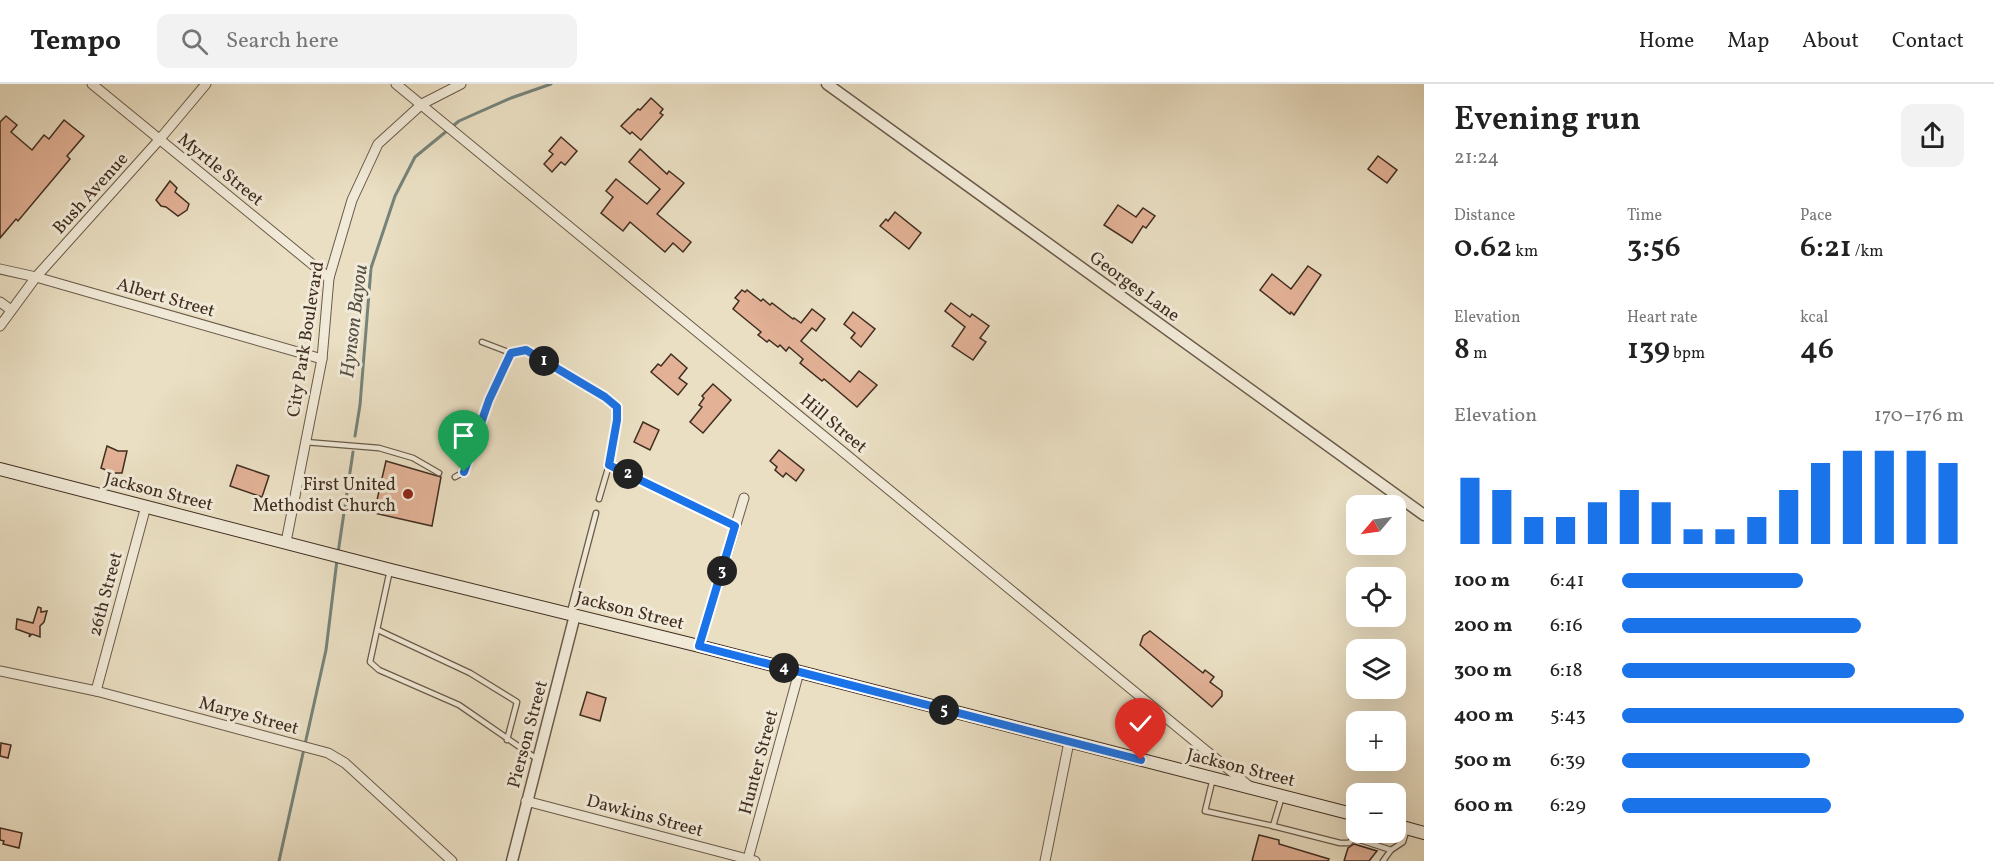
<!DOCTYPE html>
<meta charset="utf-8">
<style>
:root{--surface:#fff;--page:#f2f2f2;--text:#222;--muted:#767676;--line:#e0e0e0;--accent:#1a73e8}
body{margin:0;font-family:Vollkorn,serif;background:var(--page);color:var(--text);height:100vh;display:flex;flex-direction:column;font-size:22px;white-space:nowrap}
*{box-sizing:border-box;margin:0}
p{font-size:20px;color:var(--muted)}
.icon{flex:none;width:33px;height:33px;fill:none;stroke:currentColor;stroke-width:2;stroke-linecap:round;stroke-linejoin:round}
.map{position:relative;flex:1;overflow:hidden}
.sheet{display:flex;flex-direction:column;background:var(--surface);width:570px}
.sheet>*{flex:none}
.needle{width:39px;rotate:241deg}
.tools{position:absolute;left:1346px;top:411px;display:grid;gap:12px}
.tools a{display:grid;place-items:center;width:60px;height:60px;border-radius:12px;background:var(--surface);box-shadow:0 6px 24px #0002;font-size:30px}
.pin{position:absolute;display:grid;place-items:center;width:51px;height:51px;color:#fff;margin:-62px -26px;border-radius:50% 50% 50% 0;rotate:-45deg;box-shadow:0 0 6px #0007}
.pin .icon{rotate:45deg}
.km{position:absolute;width:30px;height:30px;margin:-15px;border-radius:50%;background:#222;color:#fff;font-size:16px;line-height:30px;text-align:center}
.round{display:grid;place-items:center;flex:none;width:63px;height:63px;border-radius:12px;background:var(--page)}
.overview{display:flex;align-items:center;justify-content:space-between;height:102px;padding:0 30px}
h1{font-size:33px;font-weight:600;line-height:45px}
.stats{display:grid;grid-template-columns:repeat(3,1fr);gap:9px;height:102px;padding:6px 30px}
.stats div{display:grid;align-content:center}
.stats b{font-size:30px;font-weight:600}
.stats small{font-size:16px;font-weight:400}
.stats p{font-size:16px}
.chart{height:168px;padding:12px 30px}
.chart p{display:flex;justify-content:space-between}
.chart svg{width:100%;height:108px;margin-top:6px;stroke:var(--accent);stroke-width:6}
ul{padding:0 30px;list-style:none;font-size:20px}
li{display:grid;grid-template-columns:96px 72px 1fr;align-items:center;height:45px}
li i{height:15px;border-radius:8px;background:var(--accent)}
header{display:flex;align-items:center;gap:36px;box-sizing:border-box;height:84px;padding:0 30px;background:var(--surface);border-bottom:2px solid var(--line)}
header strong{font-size:28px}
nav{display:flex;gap:33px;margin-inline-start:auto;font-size:21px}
.search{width:420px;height:54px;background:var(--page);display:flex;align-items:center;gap:15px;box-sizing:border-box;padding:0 21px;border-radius:12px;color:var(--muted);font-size:22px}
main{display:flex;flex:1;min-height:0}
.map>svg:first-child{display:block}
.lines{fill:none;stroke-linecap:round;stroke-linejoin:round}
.stream{stroke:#75837a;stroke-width:3}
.building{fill:#e2b196;stroke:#402d20;stroke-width:1.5}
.service-casing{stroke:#6a5a49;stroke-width:7}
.minor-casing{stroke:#6a5a49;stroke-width:11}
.tertiary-casing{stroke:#6a5a49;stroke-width:13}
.secondary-casing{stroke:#402d20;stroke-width:14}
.service{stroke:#f1ead8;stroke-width:4.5}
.minor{stroke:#f1ead8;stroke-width:9}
.tertiary{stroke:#f1ead8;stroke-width:10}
.secondary{stroke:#f1ead8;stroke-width:12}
.route-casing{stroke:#fff;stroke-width:12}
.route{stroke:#1a73e8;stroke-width:8}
.poi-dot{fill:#8f2418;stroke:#f1ead8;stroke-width:2}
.labels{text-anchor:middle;stroke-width:6;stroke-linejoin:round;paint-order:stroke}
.street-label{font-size:18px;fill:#402d20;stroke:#f1ead8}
.poi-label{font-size:18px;fill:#402d20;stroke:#f1ead8;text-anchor:end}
.water-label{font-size:20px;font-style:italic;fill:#565146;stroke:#f1ead8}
</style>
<header>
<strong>Tempo</strong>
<div class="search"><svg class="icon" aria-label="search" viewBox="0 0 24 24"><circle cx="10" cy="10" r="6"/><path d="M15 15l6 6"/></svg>Search here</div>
<nav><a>Home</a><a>Map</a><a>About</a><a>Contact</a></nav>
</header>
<main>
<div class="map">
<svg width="1424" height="777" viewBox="0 0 1424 777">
<rect width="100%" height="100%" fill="#eadfc3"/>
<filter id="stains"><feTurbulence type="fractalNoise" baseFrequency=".00333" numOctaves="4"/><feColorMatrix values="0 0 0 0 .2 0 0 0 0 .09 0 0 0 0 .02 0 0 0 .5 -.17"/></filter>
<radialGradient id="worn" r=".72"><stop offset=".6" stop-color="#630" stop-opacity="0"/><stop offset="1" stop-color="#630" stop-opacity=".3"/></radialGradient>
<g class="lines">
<g class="stream">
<path d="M355,352L360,321L371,184L395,112L415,73L459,37L511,14L551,0"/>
<path d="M338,469L353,368"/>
<path d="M279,777L326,566L337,476"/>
</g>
</g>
<g class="building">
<path d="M651,14L663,25L660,29L663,31L641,56L632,48L630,50L621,42L638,25L640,26Z"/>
<path d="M6,32L17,41L11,48L32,66L44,51L49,55L64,36L84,52L67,72L70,75L18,137L16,135L0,154V38Z"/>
<path d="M561,53L577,67L565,81L561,78L552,88L544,80L553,70L549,67Z"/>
<path d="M640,65L667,90L669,87L684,99L657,130L691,158L683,168L673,159L665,168L630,138L623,147L601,129L613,113L606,107L616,95L647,120L660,105L629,78Z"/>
<path d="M1378,72L1397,86L1387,99L1368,85Z"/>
<path d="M170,97L177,104L175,108L189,120L187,126L178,132L166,123L161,122L156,116Z"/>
<path d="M1118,121L1136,133L1143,124L1155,132L1146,144L1143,142L1132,159L1104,141Z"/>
<path d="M895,128L921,149L909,165L880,142L886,135L888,137Z"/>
<path d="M1308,182L1321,191L1294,231L1291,228L1290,230L1260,206L1272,190L1291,205Z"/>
<path d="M742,206L745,208L747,206L761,217L763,215L770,221L772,219L793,235L794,234L801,239L812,225L825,235L816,247L812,244L801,257L850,298L859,287L877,301L857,323L824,295L822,297L800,279L803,275L789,263L786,267L780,261L778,263L769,256L767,258L758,251L761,248L733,225L739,217L735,214Z"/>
<path d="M951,219L970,233L972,230L989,242L980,254L986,258L973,276L952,262L965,243L945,227Z"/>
<path d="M853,228L875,245L861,263L851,254L855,249L844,240Z"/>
<path d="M671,270L687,284L679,294L687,300L678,311L651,288L658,280L661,282Z"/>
<path d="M713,300L731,316L703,349L690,338L702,323L699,321L704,314L702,312Z"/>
<path d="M643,338L659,346L650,366L634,358Z"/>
<path d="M107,362L118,367H127L122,389H113L101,384Z"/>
<path d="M779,366L804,386L796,397L786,389L783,393L775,386L777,383L770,377Z"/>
<path d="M386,377L441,393L432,442L374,429Z"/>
<path d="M237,381L269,392L262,413L230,402Z"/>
<path d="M38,523L41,524V528L47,527L44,538L40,542V553L32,550L29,553L30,550L16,545L17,535L33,539Z"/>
<path d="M1150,547L1203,589L1205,586L1214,593L1210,598L1222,607V612L1212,623L1140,561L1143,552Z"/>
<path d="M587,608L606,614L600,637L580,631Z"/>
<path d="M1,659L11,661L8,674L0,672Z"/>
<path d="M0,744L22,749L19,764L3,760L4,757L0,756Z"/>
<path d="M1259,751L1279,756V760L1329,775L1328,777H1252Z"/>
<path d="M1354,760L1377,767L1369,777H1344L1348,764Z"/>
</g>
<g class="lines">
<defs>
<g id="service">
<path d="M482,258L511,269L526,266L605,313L617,323V336L609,381L735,442"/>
<path d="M305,358L379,364L413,374L439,389"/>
<path d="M455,393L464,388L489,316L511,269"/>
<path d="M599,415L609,381"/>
<path d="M390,486L370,578L379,586L459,621L537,675"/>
<path d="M570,528L596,429"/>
<path d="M378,546L470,589L517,618L507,656"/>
<path d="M1213,694L1205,727L1273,742L1282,712"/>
<path d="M1273,742L1340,759H1349L1354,754L1391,766"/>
<path d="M1374,760L1376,748"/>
<path d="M1383,777L1391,766L1403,758L1407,744"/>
</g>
<g id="minor">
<path d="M92,0L329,194"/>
<path d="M396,0L1249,702"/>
<path d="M0,185L36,193L322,275"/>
<path d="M0,218L11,226"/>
<path d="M0,242L36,193L159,56L206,0"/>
<path d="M286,458L322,275L329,194L352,116L378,60L422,20L461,0"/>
<path d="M699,562L744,414"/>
<path d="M0,587L96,607L328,669L345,679L452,777"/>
<path d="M96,607L146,422"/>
<path d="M526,717L755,777"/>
<path d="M748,775L799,588"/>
<path d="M1045,777L1069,658"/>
</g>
<g id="tertiary">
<path d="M827,0L1424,431"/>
<path d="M512,777L575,531"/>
</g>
<g id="secondary">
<path d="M0,385L391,486L699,562L1356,731"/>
<path d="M1395,741L1424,749"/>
</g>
</defs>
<use href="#service" class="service-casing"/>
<use href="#minor" class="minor-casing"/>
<use href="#tertiary" class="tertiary-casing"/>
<use href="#secondary" class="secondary-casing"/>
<use href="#service" class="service"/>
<use href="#minor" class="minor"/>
<use href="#tertiary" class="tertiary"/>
<use href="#secondary" class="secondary"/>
</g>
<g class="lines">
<defs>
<path id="route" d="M464,388L489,316L511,269L526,266L605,313L617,323V336L609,381L735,442L699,562L1141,676"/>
</defs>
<use href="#route" class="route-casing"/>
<use href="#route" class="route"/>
</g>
<circle class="poi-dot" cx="408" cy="410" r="6"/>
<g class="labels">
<g class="street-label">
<text transform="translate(221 85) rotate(39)" y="6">Myrtle Street</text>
<text transform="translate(90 109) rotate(-48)" y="6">Bush Avenue</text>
<text transform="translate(1135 202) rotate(36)" y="6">Georges Lane</text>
<text transform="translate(166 213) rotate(16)" y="6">Albert Street</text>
<text transform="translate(305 255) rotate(-81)" y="6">City Park Boulevard</text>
<text transform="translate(834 339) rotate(40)" y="6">Hill Street</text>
<text transform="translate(159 407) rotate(14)" y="6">Jackson Street</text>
<text transform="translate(105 510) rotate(-75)" y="6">26th Street</text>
<text transform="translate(630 526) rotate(14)" y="6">Jackson Street</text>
<text transform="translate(249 631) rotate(15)" y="6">Marye Street</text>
<text transform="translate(527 650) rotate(-75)" y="6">Pierson Street</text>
<text transform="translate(758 678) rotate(-75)" y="6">Hunter Street</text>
<text transform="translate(1241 683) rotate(14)" y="6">Jackson Street</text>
<text transform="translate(645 731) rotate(15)" y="6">Dawkins Street</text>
</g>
<g class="poi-label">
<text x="396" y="406">First United<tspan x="396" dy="21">Methodist Church</tspan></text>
</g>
<g class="water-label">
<text transform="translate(353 237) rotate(-83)" y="7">Hynson Bayou</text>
</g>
</g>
<rect width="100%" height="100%" filter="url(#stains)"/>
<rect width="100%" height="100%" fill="url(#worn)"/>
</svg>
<div class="tools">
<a><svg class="needle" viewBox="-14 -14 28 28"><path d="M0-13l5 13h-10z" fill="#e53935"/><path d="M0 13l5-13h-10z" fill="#767676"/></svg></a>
<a><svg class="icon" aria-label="locate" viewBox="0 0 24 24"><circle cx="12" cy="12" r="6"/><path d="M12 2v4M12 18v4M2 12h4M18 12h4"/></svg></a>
<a><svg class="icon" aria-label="layers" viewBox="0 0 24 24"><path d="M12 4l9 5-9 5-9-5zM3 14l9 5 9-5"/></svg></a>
<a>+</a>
<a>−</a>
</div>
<div class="pin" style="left:464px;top:388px;background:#1e9e55"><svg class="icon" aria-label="arrive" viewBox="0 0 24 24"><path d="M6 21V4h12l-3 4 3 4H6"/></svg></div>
<div class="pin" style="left:1141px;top:676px;background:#d93025"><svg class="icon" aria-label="check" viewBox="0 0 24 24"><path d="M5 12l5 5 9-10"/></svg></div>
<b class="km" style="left:544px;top:277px">1</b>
<b class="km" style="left:628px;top:390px">2</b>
<b class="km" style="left:722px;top:487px">3</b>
<b class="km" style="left:784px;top:584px">4</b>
<b class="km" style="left:944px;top:626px">5</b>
</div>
<section class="sheet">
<div class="overview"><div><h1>Evening run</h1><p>21:24</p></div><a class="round"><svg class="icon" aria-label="share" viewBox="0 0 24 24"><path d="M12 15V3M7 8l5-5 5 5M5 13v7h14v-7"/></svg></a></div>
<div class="stats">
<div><p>Distance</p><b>0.62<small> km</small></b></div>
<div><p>Time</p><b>3:56</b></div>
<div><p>Pace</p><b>6:21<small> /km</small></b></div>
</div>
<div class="stats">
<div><p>Elevation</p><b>8<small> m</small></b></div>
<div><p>Heart rate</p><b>139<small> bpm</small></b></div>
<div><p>kcal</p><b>46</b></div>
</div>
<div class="chart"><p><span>Elevation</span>170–176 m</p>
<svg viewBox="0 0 160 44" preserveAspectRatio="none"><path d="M5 44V17M15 44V22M25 44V33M35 44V33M45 44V27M55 44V22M65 44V27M75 44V38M85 44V38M95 44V33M105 44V22M115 44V11M125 44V6M135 44V6M145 44V6M155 44V11"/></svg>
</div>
<ul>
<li><b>100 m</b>6:41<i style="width:53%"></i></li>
<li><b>200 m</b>6:16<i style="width:70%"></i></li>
<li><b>300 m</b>6:18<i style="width:68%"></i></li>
<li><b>400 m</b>5:43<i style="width:100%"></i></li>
<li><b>500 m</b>6:39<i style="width:55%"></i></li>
<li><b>600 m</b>6:29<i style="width:61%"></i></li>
</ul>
</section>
</main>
